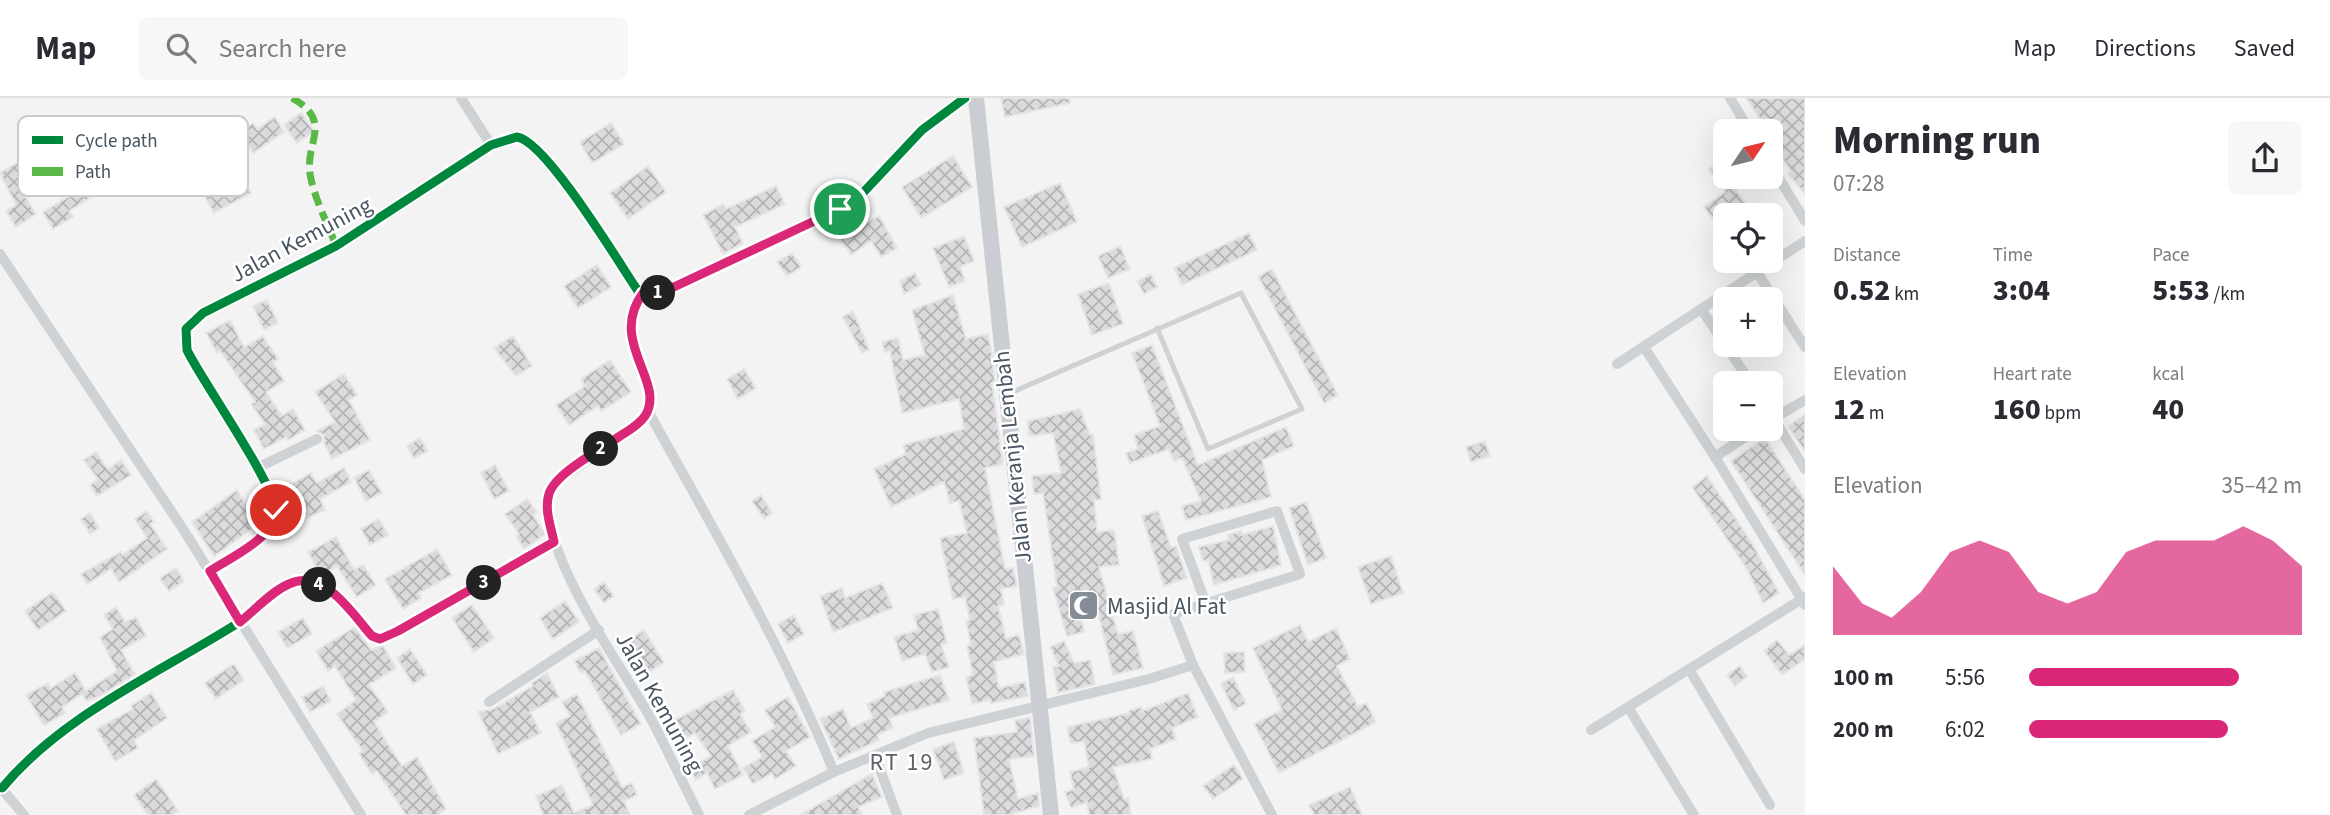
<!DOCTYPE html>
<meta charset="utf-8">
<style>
:root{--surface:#fff;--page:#f7f7f7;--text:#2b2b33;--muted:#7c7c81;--line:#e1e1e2;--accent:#db2777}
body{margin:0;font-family:"Source Sans 3",sans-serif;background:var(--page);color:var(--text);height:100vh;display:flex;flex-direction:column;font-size:26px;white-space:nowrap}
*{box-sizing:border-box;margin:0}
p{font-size:23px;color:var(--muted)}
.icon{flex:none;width:38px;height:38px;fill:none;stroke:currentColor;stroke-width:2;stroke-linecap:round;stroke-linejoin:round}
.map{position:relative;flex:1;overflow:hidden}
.details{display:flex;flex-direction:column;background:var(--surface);width:525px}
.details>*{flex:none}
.needle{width:46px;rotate:55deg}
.tools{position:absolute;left:1713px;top:21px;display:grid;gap:14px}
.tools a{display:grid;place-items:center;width:70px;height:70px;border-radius:10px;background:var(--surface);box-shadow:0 7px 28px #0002;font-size:35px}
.pin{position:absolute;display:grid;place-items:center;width:60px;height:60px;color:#fff;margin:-30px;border:4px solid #fff;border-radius:50%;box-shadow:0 2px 7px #0007}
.km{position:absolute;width:35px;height:35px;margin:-18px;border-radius:50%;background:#222;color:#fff;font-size:19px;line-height:35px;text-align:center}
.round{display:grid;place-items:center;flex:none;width:74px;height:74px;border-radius:10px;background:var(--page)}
.summary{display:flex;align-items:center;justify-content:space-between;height:119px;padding:0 28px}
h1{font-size:38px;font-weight:800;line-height:52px}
.metrics{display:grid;grid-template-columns:repeat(3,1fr);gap:10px;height:119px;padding:7px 28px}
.metrics div{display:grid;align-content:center}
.metrics b{font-size:30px;font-weight:800}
.metrics small{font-size:19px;font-weight:400}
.metrics p{font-size:19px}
.chart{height:196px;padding:14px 28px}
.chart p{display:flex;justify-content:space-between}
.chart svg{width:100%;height:126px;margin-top:7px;fill:var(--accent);opacity:.7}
ul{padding:0 28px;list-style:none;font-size:23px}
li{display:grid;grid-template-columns:112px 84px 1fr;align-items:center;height:52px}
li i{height:18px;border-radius:9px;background:var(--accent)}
header{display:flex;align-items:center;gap:42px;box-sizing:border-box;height:98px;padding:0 35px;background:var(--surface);border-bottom:2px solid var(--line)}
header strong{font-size:33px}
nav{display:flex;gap:38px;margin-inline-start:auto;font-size:24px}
.search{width:490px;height:63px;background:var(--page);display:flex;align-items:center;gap:18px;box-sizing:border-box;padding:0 24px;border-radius:10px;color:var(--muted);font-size:26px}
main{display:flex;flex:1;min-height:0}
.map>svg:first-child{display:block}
.building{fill:url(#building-cross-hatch);stroke:#e5e5e6;stroke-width:2}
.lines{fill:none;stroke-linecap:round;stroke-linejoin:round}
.service{stroke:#cfd2d4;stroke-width:5}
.minor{stroke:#cfd2d4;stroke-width:10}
.primary{stroke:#caced2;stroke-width:16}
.quiet{stroke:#58b947;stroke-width:7;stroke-dasharray:14 7;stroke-linecap:butt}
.cycleway-casing{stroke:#fff;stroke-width:13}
.cycleway{stroke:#00873e;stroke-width:9}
.route-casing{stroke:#fff;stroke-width:14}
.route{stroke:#db2777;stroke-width:9}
.labels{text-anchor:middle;stroke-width:5;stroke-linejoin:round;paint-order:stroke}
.street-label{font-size:23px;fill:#485562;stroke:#fff}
.poi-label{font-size:23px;fill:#485562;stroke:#fff;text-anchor:start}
.neighbourhood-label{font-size:24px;letter-spacing:2px;fill:#5e6268;stroke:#fff}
.key{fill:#fff;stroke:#c8ccd0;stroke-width:2}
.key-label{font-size:19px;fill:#485562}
</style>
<header>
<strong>Map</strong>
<div class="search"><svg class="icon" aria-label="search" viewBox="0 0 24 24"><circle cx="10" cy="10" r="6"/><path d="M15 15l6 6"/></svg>Search here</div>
<nav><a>Map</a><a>Directions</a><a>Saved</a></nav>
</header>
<main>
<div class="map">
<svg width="1805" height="717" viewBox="0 0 1805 717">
<defs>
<pattern id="building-cross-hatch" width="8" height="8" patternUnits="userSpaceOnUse" patternTransform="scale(1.75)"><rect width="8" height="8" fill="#dbdbdd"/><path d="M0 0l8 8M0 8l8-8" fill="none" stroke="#b4b4b7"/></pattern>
</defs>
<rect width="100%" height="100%" fill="#f4f3f3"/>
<g class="building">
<path d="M1001,0H1070V5L1005,19Z"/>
<path d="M1746,0H1805V96L1788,76L1791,73L1771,45V33H1768Z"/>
<path d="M301,15L314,33L297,45L284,27Z"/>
<path d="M275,19L284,34L253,55L248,48L210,71L209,75L219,94L243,79L251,95L214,115L193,78L164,98L147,74L168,59L174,68L197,53L200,57L253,25L257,31Z"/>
<path d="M611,25L624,46L592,65L580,44Z"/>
<path d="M38,52L51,73L21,92L36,116L16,129L6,113L16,107L0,75Z"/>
<path d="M953,58L972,89L921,120L902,89Z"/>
<path d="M1718,65L1753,117H1726V141L1704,109L1725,94L1709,71Z"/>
<path d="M648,68L666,94L628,121L610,95Z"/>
<path d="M94,77L103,92L69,113L73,119L53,131L43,114L76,94L73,90Z"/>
<path d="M1060,85L1077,124L1022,149L1004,109Z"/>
<path d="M776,88L785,106L735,129L743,145L723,156L703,117L723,106L726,111Z"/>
<path d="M879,118L897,150L881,159L871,143L851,157L832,129L847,119L855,131Z"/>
<path d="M1249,135L1257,152L1182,187L1174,170Z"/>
<path d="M964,138L974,163L960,169L965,183L949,189L933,150Z"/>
<path d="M1120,148L1130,171L1108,180L1098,158Z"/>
<path d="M792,155L801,169L787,178L777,164Z"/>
<path d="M597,167L611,189L578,210L564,188Z"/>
<path d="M1272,171L1338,297L1324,305L1258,178Z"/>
<path d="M915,175L921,187L904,196L900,183Z"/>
<path d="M1151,176L1157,189L1144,196L1137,183Z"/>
<path d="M1109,185L1123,226L1092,237L1078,196Z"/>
<path d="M953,197L966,241L988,236L992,256L995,284L992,285L1003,366L985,370L1005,471L1013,470L1017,488L1001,491L1004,507L998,508L1006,540L1019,537L1024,556L994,564L999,590L1025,584L1028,598L991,605L990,602L972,606L966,579L973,577L967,548L971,547L966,523L970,522L965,499L953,501L940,440L967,435L959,403L950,405L944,384L891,409L874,371L906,356L903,347L964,331L959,301L902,315L890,253L885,254L882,244L898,240L903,262L925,257L912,212Z"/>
<path d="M267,202L278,225L264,232L253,208Z"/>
<path d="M853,213L869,251L862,255L843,219Z"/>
<path d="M230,222L244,249L263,238L278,261L273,264L284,283L266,294L282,318L293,311L305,332L288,342L286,339L264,351L254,332L265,326L251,306L255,304L220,253L217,255L206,235Z"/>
<path d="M513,238L532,268L516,278L494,250Z"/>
<path d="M1152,247L1198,367L1286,329L1294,348L1262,362L1271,399L1186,422L1182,408L1201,403L1182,360L1174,363L1169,351L1130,365L1126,355L1138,351L1134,337L1160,328L1132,255Z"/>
<path d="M610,262L631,294L601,313L598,308L569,327L556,307L585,288L581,281Z"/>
<path d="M744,271L756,290L738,301L727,281Z"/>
<path d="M344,276L357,297L349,302L370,342L332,361L324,345V337L317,333L335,324L315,294Z"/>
<path d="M1080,311L1090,337L1093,336L1101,401L1094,402L1097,434L1114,432L1119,467L1099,469L1118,536L1133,533L1143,570L1113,577L1098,513L1081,517L1084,534L1067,538L1053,490L1057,489L1043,395L1034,396L1032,378L1061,375L1053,335L1029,338L1028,323Z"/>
<path d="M1805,317V354L1788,328Z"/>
<path d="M420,340L428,353L414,360L407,348Z"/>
<path d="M1765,340L1805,402V477L1731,363Z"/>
<path d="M1485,343L1490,358L1471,364L1466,349Z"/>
<path d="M96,354L108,371L121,362L131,377L97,398L90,387L98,381L84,362Z"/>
<path d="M495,367L509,393L494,401L481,375Z"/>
<path d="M344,370L351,384L320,401L325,412L307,420L301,406L290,412L279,393L311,375L317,385Z"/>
<path d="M369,372L382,395L366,403L354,380Z"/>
<path d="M1707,378L1752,445L1779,495L1763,505L1747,471L1692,389Z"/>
<path d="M237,392L249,412L257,406L267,420L214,458L192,424Z"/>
<path d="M761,397L772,415L764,421L752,403Z"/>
<path d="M527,401L537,414L533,417L545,436L524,451L516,438L519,436L505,416Z"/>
<path d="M1306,404L1326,460L1308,467L1289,410Z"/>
<path d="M147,413L154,424L150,426L167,451L119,484L111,471L87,486L81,476L121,454L122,457L147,440L135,421Z"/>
<path d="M1158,413L1171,450L1176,448L1187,480L1164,488L1142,418Z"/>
<path d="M90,415L99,430L90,436L81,421Z"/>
<path d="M379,421L388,437L370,447L361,431Z"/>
<path d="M1273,428L1281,467L1214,487L1208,462L1203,463L1199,449L1229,442L1228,437L1241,433L1242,437Z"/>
<path d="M336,439L354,472L363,467L376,487L357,499L337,468L321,477L308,454Z"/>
<path d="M437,451L452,477L419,495L421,500L403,511L385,481Z"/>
<path d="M1391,458L1403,495L1371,506L1358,469Z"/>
<path d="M176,470L184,483L169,493L160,480Z"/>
<path d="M604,484L614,498L604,505L594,491Z"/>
<path d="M882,485L893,510L833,534L820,498L842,490L845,500Z"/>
<path d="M53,494L66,513L38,532L25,513Z"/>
<path d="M565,503L579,524L553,541L540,520Z"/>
<path d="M472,507L494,540L474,554L452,520Z"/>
<path d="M116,509L125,524L136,519L146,538L121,552L135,576L98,599L86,603L82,596L62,609L65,615L44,627L26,597L48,585L51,590L75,575L86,593L117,573L100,539L113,531L104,517Z"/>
<path d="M938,511L947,545L941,547L949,569L932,574L925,556L902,563L894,539L918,532L914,517Z"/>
<path d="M794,517L804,536L788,545L778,526Z"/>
<path d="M303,520L312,536L287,550L278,534Z"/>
<path d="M1300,527L1308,544L1336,530L1350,561L1337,568L1358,609L1366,605L1376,624L1279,675L1254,626L1282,612L1253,550Z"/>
<path d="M355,529L371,552L383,548L396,570L369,587L388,614L374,624L402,668L417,659L446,711L437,717H406L377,673L372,676L359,656L363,653L337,616L356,602L335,568L328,573L316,553Z"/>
<path d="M644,532L664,565L645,576L627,544Z"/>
<path d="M1777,542L1789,557L1805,547V561L1782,577L1764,553Z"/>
<path d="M1064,543L1074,565L1090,562L1095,586L1058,595L1053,569L1059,568L1050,549Z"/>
<path d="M599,550L641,626L621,637L585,573L581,575L574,563Z"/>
<path d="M410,551L427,577L413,586L397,560Z"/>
<path d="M1244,554L1245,574L1225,575L1224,555Z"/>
<path d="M234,566L244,582L216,601L205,585Z"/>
<path d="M1740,568L1747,578L1735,588L1727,577Z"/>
<path d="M547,575L559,599L530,614L541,635L498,656L478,614L493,611L533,588L532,585Z"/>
<path d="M940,577L949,602L889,620L893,630L877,637L879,642L839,661L820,621L843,611L851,630L873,620L867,606L885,598L884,594Z"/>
<path d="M1233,579L1246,606L1234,612L1221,586Z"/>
<path d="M323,588L331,603L310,614L302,599Z"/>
<path d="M733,592L745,613L740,616L751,634L728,648L743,677L715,691L707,675L696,682L689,671L711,658L695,635L679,644L669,625Z"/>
<path d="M151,595L167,620L134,642L138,650L115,663L97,631L133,611L131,608Z"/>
<path d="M1188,595L1198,619L1172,630L1176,641L1150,651L1152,661L1113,669L1124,701L1128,700L1131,717H1089L1087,704L1071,710L1065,694L1074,691L1070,674L1089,669L1084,643L1071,646L1067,629L1129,615L1128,613L1141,609L1142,613Z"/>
<path d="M577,596L622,689L632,685L637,697L624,703L630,717H543L536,698L562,687L574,715L593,707L556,625L570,618L562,604Z"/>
<path d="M788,599L810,639L786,653L796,668L775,681L772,675L753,686L743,670L762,659L752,643L775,629L765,612Z"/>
<path d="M1030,620L1034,658L1009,661L1018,701L1038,695L1039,708L1008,717H984L974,640L1017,634L1015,622Z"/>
<path d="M954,644L964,675L944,682L933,651Z"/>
<path d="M1234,667L1243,681L1213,701L1203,688Z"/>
<path d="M872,676L882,699L858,709L862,717H800Z"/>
<path d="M156,681L178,713L172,717H148L134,697Z"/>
<path d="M1350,689L1362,717H1314L1309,707Z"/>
</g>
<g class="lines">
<path class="service" d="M1008,296L1241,195L1302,311L1208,351L1157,230"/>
<g class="minor">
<path d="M461,0L491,47"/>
<path d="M1730,0L1750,33"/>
<path d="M1771,67L1805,123"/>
<path d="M0,156L183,431L361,717"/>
<path d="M1757,174L1805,249"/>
<path d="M643,195C606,246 673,286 639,325L554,386C525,438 625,572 651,621C668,653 683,685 699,717"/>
<path d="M1701,211L1751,285"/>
<path d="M1644,249L1715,359"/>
<path d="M1617,266L1805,143"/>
<path d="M648,313C714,432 782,548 834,674"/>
<path d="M1771,316L1805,371"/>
<path d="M1771,322L1805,302"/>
<path d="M1757,331L1715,359L1805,507"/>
<path d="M257,370L317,341"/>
<path d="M210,473C230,460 270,443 276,418C281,394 201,282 187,252L186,231L203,215L336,148L491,47L517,39C546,43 619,165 638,193L659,195L786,138L859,99L922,32L965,0"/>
<path d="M1193,567L1173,516L1300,476L1277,413L1182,441L1206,506"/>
<path d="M1689,571L1770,707"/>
<path d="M489,604L599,532"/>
<path d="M1628,609L1694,717"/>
<path d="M1591,632L1805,499"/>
<path d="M875,658L897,717"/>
<path d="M0,689L24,717"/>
<path d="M2,690C63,617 159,575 238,525C256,513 280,481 304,483C336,486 353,516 372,538L380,541L398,533L554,444"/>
<path d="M749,717L834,674L928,635L1149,581L1193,567L1272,717"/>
</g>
<path class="primary" d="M976,0L1051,717"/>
<path class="quiet" d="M292,0C336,25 302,45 311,81C316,104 328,126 336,148"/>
<defs>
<g id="cycleway">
<path d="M210,473C230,460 270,443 276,418C281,394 201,282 187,252L186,231L203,215L336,148L491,47L517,39C546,43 619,165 638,193L659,195L786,138L859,99L922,32L965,0"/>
<path d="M2,690C63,617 159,575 238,525C256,513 280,481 304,483C336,486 353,516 372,538L380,541L398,533L554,444"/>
</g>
</defs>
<use href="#cycleway" class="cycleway-casing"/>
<use href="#cycleway" class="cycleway"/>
</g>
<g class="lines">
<defs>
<path id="route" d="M276,412C275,440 231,459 210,473L240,524C255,512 272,493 289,486C324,469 353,517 372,538L380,541L398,533L554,444C551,429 544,411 549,396C555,375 602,351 620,338C628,333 639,327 645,318C667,284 607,244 643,195H659L676,188L840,111"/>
</defs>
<use href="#route" class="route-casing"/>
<use href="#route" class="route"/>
</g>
<defs>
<symbol id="mosque-square" viewBox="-11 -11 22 22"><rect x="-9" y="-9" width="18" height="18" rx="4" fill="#848c95" stroke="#fff"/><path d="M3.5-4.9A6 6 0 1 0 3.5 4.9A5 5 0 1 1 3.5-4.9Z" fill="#fff"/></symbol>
</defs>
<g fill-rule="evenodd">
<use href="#mosque-square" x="1066" y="490" width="35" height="35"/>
</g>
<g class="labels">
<g class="street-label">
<text transform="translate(301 141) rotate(-28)" y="8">Jalan Kemuning</text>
<text transform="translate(1012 359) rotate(-96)" y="8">Jalan Keranja Lembah</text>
<text transform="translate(660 604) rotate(61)" y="8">Jalan Kemuning</text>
</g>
<g class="poi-label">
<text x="1107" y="516">Masjid Al Fat</text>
</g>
<g class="neighbourhood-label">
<text x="902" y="672">RT 19</text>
</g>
</g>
<rect x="18" y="18" width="230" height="80" rx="10" class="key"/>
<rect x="32" y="38" width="31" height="8" fill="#00873e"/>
<rect x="32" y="69" width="31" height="9" fill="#58b947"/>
<g class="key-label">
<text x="75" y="49">Cycle path</text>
<text x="75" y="80">Path</text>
</g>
</svg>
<div class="tools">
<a><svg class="needle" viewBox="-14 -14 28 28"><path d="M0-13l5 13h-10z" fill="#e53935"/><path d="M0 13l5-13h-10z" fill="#7c7c81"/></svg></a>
<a><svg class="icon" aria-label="locate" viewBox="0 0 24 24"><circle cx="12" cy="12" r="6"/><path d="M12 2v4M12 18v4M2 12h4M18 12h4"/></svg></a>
<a>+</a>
<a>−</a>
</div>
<div class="pin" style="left:840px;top:111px;background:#1e9e55"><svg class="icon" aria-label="arrive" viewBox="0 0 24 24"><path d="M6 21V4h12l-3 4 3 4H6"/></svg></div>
<div class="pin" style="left:276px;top:412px;background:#d93025"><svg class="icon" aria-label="check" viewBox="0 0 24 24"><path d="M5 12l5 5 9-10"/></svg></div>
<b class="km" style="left:658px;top:195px">1</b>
<b class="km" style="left:601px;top:351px">2</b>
<b class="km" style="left:484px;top:485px">3</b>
<b class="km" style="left:319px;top:487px">4</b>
</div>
<section class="details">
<div class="summary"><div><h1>Morning run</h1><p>07:28</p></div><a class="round"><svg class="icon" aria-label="share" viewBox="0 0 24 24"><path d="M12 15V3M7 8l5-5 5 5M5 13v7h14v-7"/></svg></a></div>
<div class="metrics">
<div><p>Distance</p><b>0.52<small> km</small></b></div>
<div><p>Time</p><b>3:04</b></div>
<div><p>Pace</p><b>5:53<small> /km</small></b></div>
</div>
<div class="metrics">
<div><p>Elevation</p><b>12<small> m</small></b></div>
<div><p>Heart rate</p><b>160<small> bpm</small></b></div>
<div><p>kcal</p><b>40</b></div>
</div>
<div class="chart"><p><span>Elevation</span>35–42 m</p>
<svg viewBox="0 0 160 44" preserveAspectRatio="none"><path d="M0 44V20L10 33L20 38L30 29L40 15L50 11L60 15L70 29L80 33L90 29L100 15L110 11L120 11L130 11L140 6L150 11L160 20V44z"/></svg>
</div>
<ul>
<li><b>100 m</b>5:56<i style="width:77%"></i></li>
<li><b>200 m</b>6:02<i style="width:73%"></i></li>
</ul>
</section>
</main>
